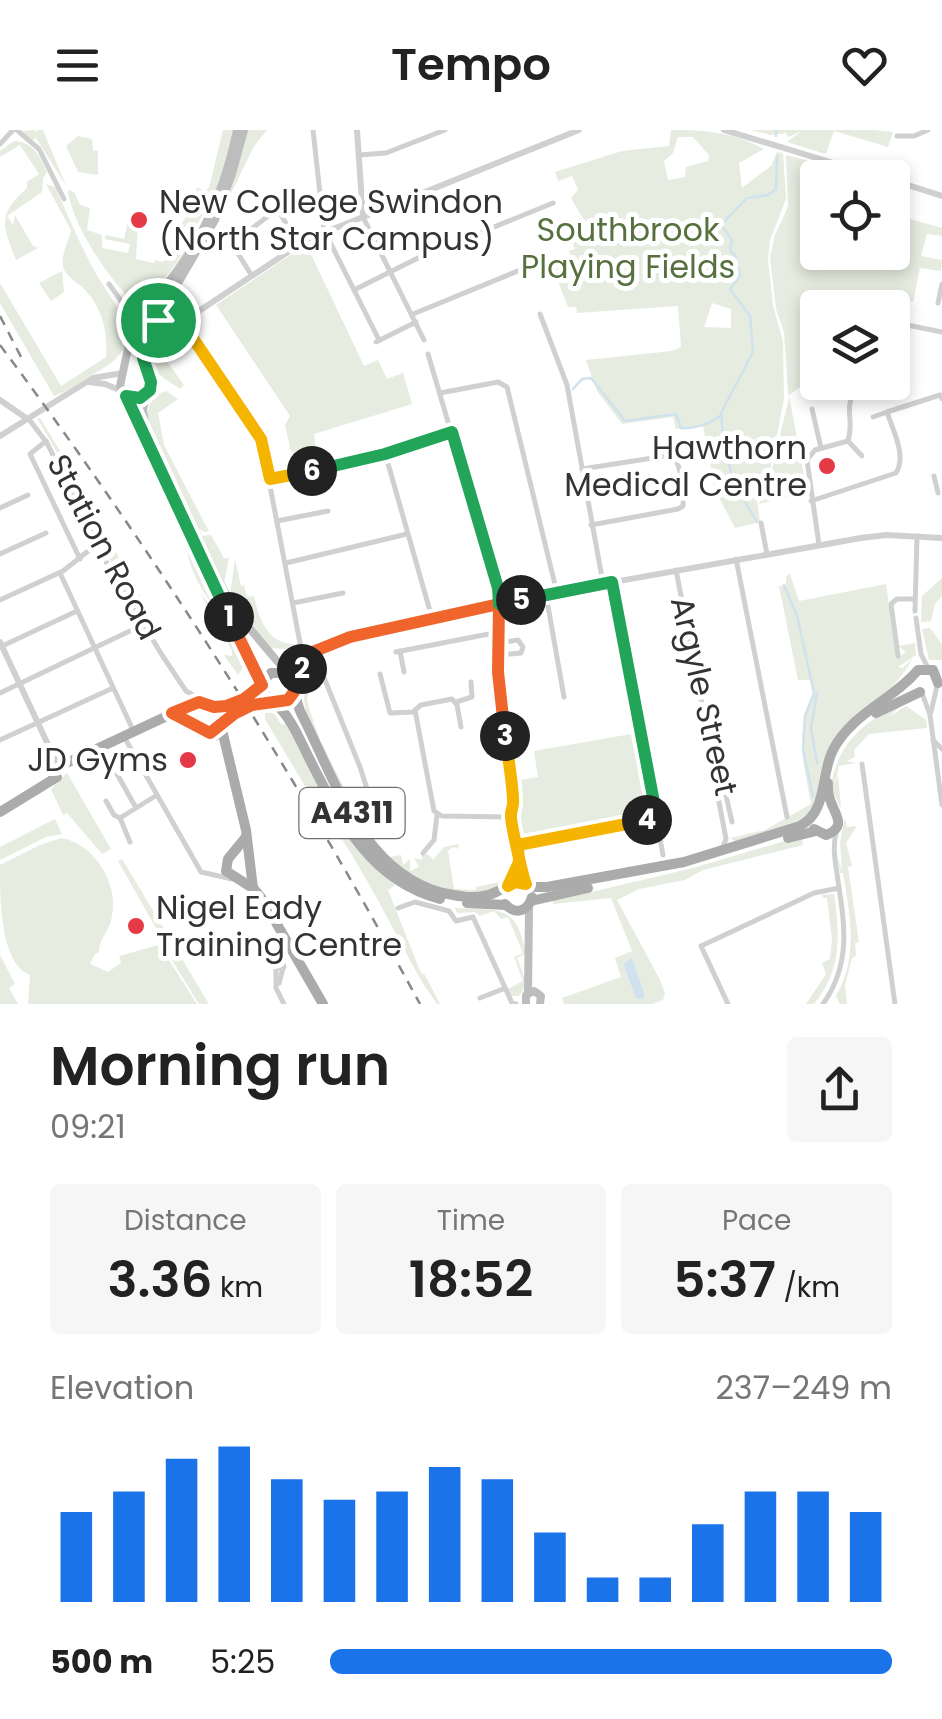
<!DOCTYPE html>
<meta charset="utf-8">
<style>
:root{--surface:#fff;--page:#f6f6f6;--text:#222;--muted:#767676;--accent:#1a73e8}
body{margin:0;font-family:Poppins,sans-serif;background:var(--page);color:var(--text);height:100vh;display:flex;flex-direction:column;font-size:38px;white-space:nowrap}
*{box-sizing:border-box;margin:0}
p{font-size:32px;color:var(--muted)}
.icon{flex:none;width:55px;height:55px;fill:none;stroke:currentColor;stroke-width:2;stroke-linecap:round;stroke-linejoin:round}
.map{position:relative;height:874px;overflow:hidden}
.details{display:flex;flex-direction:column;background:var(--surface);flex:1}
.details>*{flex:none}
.tools{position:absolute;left:800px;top:30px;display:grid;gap:20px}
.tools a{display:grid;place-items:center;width:110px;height:110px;border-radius:10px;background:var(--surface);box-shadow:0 5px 15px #0003;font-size:50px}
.pin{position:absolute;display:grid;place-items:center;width:85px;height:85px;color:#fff;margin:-42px;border:5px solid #fff;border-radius:50%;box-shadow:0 2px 10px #0007}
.km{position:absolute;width:50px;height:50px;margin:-25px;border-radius:50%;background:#222;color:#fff;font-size:28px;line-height:50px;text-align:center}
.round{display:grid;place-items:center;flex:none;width:105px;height:105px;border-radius:10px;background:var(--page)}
.summary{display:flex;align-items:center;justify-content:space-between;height:170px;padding:0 50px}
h1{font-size:55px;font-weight:600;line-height:75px}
.metrics{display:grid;grid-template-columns:repeat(3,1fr);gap:15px;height:170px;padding:10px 50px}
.metrics div{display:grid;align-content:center;border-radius:10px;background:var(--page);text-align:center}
.metrics b{font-size:50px;font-weight:600}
.metrics small{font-size:28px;font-weight:400}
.metrics p{font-size:28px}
.chart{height:280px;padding:20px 50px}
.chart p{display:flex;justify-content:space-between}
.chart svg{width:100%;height:180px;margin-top:10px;stroke:var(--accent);stroke-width:6}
ul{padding:0 50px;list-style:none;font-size:32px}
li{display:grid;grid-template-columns:160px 120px 1fr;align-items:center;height:75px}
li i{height:25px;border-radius:12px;background:var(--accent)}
header{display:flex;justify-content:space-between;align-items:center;height:130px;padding:0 50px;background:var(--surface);font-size:45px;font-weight:600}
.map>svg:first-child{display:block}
.green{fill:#e6ecdf;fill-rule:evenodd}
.water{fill:#cfe2ee}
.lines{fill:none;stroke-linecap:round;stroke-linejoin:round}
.stream{stroke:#cfe2ee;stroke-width:2.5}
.minor{stroke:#d0d0d0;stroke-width:5}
.tertiary{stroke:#d0d0d0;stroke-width:6}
.secondary{stroke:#bdbdbd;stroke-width:8}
.primary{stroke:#ababab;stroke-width:10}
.rail{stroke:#888;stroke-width:2.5;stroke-dasharray:10 8;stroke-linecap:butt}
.split-1-casing{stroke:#fff;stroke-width:20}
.split-2-casing{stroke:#fff;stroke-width:20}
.split-3-casing{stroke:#fff;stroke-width:20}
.split-4-casing{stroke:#fff;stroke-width:20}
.split-5-casing{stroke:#fff;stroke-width:20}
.split-6-casing{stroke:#fff;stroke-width:20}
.split-7-casing{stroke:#fff;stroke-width:20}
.split-1{stroke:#22a559;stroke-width:12}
.split-2{stroke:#f0652b;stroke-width:12}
.split-3{stroke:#f0652b;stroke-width:12}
.split-4{stroke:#f5b400;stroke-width:12}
.split-5{stroke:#22a559;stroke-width:12}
.split-6{stroke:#22a559;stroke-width:12}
.split-7{stroke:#f5b400;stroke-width:12}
.poi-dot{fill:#e63946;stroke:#fff;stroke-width:4}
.labels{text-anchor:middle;stroke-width:10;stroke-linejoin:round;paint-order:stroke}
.shield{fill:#fff;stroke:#707070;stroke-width:2.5}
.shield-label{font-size:30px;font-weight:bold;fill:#333}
.poi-label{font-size:32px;fill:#333;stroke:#fff;text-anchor:start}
.park-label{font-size:32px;fill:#56703f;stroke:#fff}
.street-label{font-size:32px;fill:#333;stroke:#fff}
</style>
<header><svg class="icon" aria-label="menu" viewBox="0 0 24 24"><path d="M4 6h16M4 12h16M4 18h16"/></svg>Tempo<svg class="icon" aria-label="heart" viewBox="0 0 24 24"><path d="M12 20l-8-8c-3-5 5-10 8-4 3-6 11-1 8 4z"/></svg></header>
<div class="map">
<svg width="942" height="874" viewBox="0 0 942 874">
<rect width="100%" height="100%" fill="#fff"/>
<g class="green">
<path d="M35,0L37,3V0H43L66,56L36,8L38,6L33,10L22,1Z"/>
<path d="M223,0H234C222,56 200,106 165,151L199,98L214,63C198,90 166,169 133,171C108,149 71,92 68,60L74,62L80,75L90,78L87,100L102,105V118L128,123L130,114L105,109L106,105L124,109L128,92L138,94L136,129L154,133L156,130L162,132L172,126C163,109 181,98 189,82C192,75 195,66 197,57L205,61L209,58Z"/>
<path d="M247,0H267L254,16L208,111L233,54Z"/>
<path d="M671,0C706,0 733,2 764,19L739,33L742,58L771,36L777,22L783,23L786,69L770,110L768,130L773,175L783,212L784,269L770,340L757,369L760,392L735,398L715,360L703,296L676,299L673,287L622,294L597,261L586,230L672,221L681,217L678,176L577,183L576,177H568L553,138L572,130L569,121L575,119L570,107L578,103L576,96L581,94L582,87L571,68L578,60L572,46L558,51L555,42L622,21L669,16ZM678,7H693L709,25L708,31L686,37L685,47L668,50L664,31L673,23ZM712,173L731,179V198L704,197Z"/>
<path d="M751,0H874L893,2L888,17L834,1L826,24L787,12L802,1L788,7L786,3L771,5Z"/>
<path d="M78,6L92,9L93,20L98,21V45L78,42L66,16Z"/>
<path d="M14,11C33,12 40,26 47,42L43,49L42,62L7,86L13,95L15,85L33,116L38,118L16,130C0,91 0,83 27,58V52L39,44L20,15L0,27V21Z"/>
<path d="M786,25L821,34L813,62L817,64L818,122H892L893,84L942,98V106L927,104L921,126L942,130L941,141L920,138L913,172H901L899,188L893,197L892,178H818L817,245L789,265L807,362L759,374L774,333L790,332L774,330L789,268L788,262L784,202L776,179L770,127L775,105L788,77Z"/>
<path d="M46,54L55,57C68,85 80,115 95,142C119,183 153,212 95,243C81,251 69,261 54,266L0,173V153L61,256L106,227C108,204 103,179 86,161C80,153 67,148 64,139C59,128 69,111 71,100Z"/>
<path d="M301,118L303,121L308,118L364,236L378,230L387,249L403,243L412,274L314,304L316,319L291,322L285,295L290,286L216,175Z"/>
<path d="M62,141L64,162L51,171L39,153Z"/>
<path d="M155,216L153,226L166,230L184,255L180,259L152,240L149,229Z"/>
<path d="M166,261L178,269L158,283L164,315L205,394L209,401L205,402L199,399L146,289L152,266Z"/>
<path d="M37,288H40C82,355 116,427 157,494L156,502H153L109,429L61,329Z"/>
<path d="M211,405L224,428H229L224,453L200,406Z"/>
<path d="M187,414L190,415L223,487C206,469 187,439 187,414Z"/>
<path d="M235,429L241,456L244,455L247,467L254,466C259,490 268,514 295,514L296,520L269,518L230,465Z"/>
<path d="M790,444L799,471L886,454L896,528L906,522L898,516L915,513L916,525L898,537L903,538L913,528C892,566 850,591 827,626C814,645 823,673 803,689C787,703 758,707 738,713L730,708L765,700L811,674C804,633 793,602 815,564L812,550H798L779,456L786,455V446Z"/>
<path d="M942,448V466L935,474L931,491L921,492L922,466Z"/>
<path d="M200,463L234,504L247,532L238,545L224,525L232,526V521Z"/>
<path d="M930,498L942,514V530H929L922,499Z"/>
<path d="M314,536L307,570L309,578L320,610L365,699L390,727L401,725L403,735L410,729V741L419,737L414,728L422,730V725L428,724L433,730L444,717L458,714L459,719L453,717L448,721L454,759L476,760V757L500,752L508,741L509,745L491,761L455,763L410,747L366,704L306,588L303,557L308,540Z"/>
<path d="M900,576L889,587L906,576L926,590L927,598L869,604L854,620L855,627L847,631L856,633L839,636L833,660L838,644L841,679L831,657C836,617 863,590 900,576Z"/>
<path d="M265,579L275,585L281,594L289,595C320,652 345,713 395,755L388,760L421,843L425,845L440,874H437L422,852C388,791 355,720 312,668L265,589Z"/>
<path d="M637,603L650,686L521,710L514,651L538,647L534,621Z"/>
<path d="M67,643L111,719L102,724L67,683L63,685L51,659Z"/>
<path d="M845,688L847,697L857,696L846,713L852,736L848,737L859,812L855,813L856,826L852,828L845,855L847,874H840L836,866C859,826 850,786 843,743H840L837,724L842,741L840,712Z"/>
<path d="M55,689L62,704L46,707L0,730V717Z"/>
<path d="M798,707H802L803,715L703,740L685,750L639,759L617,770L660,850L665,863L663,870L652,874H564L562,868L621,847L615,828L632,821L611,768L553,774V771L693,738ZM632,829L645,865L636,869L623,834Z"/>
<path d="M61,708C94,713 119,754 112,786C110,800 99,809 99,822L95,824L90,834L108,842L121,833L119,826L159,815L197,874H28L30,845C0,834 0,768 0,735L40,715Z"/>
<path d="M122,729L209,874H199L160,811V805L118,731Z"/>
<path d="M834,764C840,806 842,840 814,874H806L826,844L822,833L830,829L832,809L827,768H823L822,765Z"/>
<path d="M455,778C497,780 519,774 525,824L517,828C522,841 530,854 519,866H511L506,860L523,851L514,827L523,823L508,787L501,789L494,781L480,786L475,782L457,783Z"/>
<path d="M0,825L15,854L9,858L18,874H0Z"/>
</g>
<path class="water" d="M632,828L645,865L643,869H636L623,834Z"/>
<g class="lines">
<g class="stream">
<path d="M776,0V6"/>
<path d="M573,259L582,249L591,248L625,291L676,284L681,298C694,299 710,294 720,286"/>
<path d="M757,392L733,351L723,306L721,283L753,222L750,186L730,159L740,146L735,125L730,121L732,110L721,95L747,68L768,65L776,59L777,26"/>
<path d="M784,455L797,486L814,563L805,586L803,620L813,666"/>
<path d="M817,633L811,598L817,563"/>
</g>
<g class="minor">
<path d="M17,0L39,19L64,69"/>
<path d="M313,0L324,100L379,210"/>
<path d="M897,6H914L928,0"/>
<path d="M0,14L13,0"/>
<path d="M359,25L386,23L445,0"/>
<path d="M363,87L424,210"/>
<path d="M252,146L232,114L272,83H280L298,115"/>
<path d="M109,154L134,189"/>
<path d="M354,160L418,128L553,73"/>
<path d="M938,173L942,154"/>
<path d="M413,184L535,134"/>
<path d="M540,184L567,255L603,453"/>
<path d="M182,193L261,309L301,518L319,535L360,637L381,702"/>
<path d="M908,197L901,204L895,201L896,196L902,194L942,202"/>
<path d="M376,212L416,192"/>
<path d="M428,224L497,458L499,474"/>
<path d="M892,229L897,225"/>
<path d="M880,252L882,256"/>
<path d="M440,263L498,252L507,257L557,463"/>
<path d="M825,264L845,258L853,263"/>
<path d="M812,279L821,318"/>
<path d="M873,287L887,282"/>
<path d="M28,288L47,313L106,432L162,525L186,561L200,569"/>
<path d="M46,311L30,324L80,429"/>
<path d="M848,311L862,326"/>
<path d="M385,323L432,488"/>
<path d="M582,339L672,325C682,336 684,361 683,376L678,379L591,395"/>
<path d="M934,346L938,363"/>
<path d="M270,349L340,335L450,303"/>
<path d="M811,371L896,343C907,326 893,301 887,282L940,265L942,269"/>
<path d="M0,378L28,365"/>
<path d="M277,391L328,381"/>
<path d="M761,393L767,424"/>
<path d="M819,415L807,330L815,320L848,311C856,286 838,273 865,252"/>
<path d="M0,424L46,403"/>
<path d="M736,429L787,687"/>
<path d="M286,433L407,404"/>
<path d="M676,440L712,626L721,643L732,692"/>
<path d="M60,443L133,600"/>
<path d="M613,452L663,725"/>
<path d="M546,465L564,567"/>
<path d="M0,470L63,441L97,414"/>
<path d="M293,473L343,463"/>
<path d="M915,481L917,406"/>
<path d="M916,488L921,524L928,538"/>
<path d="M498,513L518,510L523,517L521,523L500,525"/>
<path d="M0,517L77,481"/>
<path d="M400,521L404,542"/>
<path d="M396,522L499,502"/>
<path d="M898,526L891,474L897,469H914"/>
<path d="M380,544L390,583L414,582"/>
<path d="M0,563L134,499"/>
<path d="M922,563L930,585L942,675"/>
<path d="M456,572L472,567L471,552"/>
<path d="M931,582L937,556"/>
<path d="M461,597L457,575L452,569L421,575L415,580L434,681L442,686L510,687"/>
<path d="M0,610L113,558"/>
<path d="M933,610L942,619"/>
<path d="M127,612L201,742L232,749"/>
<path d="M862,634L895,874"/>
<path d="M712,635L726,709L722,719"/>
<path d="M117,644L135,676"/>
<path d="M106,671L114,685L120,688L157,665"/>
<path d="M120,688L130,712"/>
<path d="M518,715L657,689"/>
<path d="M423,723L434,710L437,685"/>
<path d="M398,778L415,772L449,781L456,791L473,787L512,873L516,874"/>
<path d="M283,831L284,837L277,838V832Z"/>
<path d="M276,837V858L284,874"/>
<path d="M279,853L283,838"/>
<path d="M480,868L503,859"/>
<path d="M728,874L701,816L814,763L839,758"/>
<path d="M823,874C851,834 845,796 838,751C836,735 832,720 836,703"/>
</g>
<g class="tertiary">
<path d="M357,0L363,87"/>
<path d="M724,0L883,48"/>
<path d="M892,50L942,66"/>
<path d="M154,203L172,199L306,110L579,0"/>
<path d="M88,252L105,254L122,261"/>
<path d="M0,270L26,288"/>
<path d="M0,306L93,248L123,243"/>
<path d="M499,474V556L513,669L510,687L525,753"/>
<path d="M0,512L58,636"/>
<path d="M293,550L315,521L386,497L490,474L861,408L886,405L942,408"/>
</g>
<g class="secondary">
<path d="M141,181C193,134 223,68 237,0"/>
<path d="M157,189L215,90L232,44L244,0"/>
<path d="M134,195L141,203L152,204L158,190L146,181L135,186L120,256L130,268L147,264"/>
<path d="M152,204L143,228L151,252L143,279L145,294L224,461L245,493L288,544"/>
<path d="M126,266L262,554"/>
<path d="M528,863L529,776"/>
<path d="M526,874V865L534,861L541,866L540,874"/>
</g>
<g class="primary">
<path d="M273,573L263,562L264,550L271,543H285C297,552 294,569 301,583C335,649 362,742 443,763C457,766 473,769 488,765C499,762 506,756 515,752L533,757H547L684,732L800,696C828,682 820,645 833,620C852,583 893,570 918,540H933L938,553"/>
<path d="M276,574C291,588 299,608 308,626C339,687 368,750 440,769"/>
<path d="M173,583L215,606"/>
<path d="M876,583L920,562"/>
<path d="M221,596L246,700L253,758"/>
<path d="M210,603L245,578L274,573"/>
<path d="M52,650L58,637L197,572L214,577L229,576L262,555"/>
<path d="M0,682L57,647"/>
<path d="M814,699L826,705C854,694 825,679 828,653"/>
<path d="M246,707L228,729L226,741L254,759L263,770L323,874"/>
<path d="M788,708L816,701"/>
<path d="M531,771L588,758"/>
<path d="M467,773L506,775"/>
<path d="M505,774C515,785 528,782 532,767"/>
</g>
<g class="rail">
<path d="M0,186L21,227"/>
<path d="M0,215C156,424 296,645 420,874"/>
</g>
</g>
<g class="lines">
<defs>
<path id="split-1" d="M158,190L143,228L151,252L150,260L140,268L126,266L229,487"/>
<path id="split-2" d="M229,487L262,555L244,569L226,576L214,577L199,572L172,583L210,603L234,584L252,575L288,570L294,562L293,550L302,539"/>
<path id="split-3" d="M302,539L315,521L350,507L499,474L498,542L505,606"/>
<path id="split-4" d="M505,606C508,627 512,648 513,669C514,675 511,680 511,685C510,690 523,748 526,754L515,752L508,756L519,732L518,715L647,690"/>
<path id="split-5" d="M521,470L612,452L657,688L647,690"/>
<path id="split-6" d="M312,341L385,324L452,302L498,458L499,474L521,470"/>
<path id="split-7" d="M158,190L178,195L182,192L261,309L270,349L312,341"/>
</defs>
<use href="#split-1" class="split-1-casing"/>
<use href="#split-2" class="split-2-casing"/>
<use href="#split-3" class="split-3-casing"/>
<use href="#split-4" class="split-4-casing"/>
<use href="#split-5" class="split-5-casing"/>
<use href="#split-6" class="split-6-casing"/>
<use href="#split-7" class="split-7-casing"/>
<use href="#split-1" class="split-1"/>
<use href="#split-2" class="split-2"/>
<use href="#split-3" class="split-3"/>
<use href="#split-4" class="split-4"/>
<use href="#split-5" class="split-5"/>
<use href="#split-6" class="split-6"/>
<use href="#split-7" class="split-7"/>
</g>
<g class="poi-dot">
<circle cx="139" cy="90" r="10"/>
<circle cx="827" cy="336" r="10"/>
<circle cx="188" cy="630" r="10"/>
<circle cx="136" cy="796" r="10"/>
</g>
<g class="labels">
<rect class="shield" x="299.5" y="658" width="105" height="50" rx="8"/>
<g class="shield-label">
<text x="352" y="693">A4311</text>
</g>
<g class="poi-label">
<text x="159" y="83">New College Swindon<tspan x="159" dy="37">(North Star Campus)</tspan></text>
<text x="807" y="329" text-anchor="end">Hawthorn<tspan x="807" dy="37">Medical Centre</tspan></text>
<text x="168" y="641" text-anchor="end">JD Gyms</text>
<text x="156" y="789">Nigel Eady<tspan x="156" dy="37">Training Centre</tspan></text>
</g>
<g class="park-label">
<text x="628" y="111">Southbrook<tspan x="628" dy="37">Playing Fields</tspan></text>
</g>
<g class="street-label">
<text transform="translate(104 417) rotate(62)" y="11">Station Road</text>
<text transform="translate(704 566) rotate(77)" y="11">Argyle Street</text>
</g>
</g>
</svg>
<div class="tools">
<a><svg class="icon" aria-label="locate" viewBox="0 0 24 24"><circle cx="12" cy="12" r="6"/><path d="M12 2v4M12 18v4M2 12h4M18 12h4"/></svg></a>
<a><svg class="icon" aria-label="layers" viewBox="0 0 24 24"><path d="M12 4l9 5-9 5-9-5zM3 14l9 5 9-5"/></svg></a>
</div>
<div class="pin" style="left:158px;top:190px;background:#1e9e55"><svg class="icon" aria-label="arrive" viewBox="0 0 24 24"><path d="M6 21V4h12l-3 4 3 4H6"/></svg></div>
<b class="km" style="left:229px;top:487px">1</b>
<b class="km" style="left:302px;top:539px">2</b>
<b class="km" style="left:505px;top:606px">3</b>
<b class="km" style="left:647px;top:690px">4</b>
<b class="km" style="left:521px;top:470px">5</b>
<b class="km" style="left:312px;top:341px">6</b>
</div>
<section class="details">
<div class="summary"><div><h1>Morning run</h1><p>09:21</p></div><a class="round"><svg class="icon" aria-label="share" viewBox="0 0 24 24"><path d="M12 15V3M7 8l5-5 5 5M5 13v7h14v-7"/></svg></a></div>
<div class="metrics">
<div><p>Distance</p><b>3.36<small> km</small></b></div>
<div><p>Time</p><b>18:52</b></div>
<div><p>Pace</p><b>5:37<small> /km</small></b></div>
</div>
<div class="chart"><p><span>Elevation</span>237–249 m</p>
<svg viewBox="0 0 160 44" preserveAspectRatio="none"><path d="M5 44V22M15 44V17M25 44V9M35 44V6M45 44V14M55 44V19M65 44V17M75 44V11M85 44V14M95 44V27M105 44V38M115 44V38M125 44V25M135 44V17M145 44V17M155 44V22"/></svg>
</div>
<ul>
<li><b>500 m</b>5:25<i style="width:100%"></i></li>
</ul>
</section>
